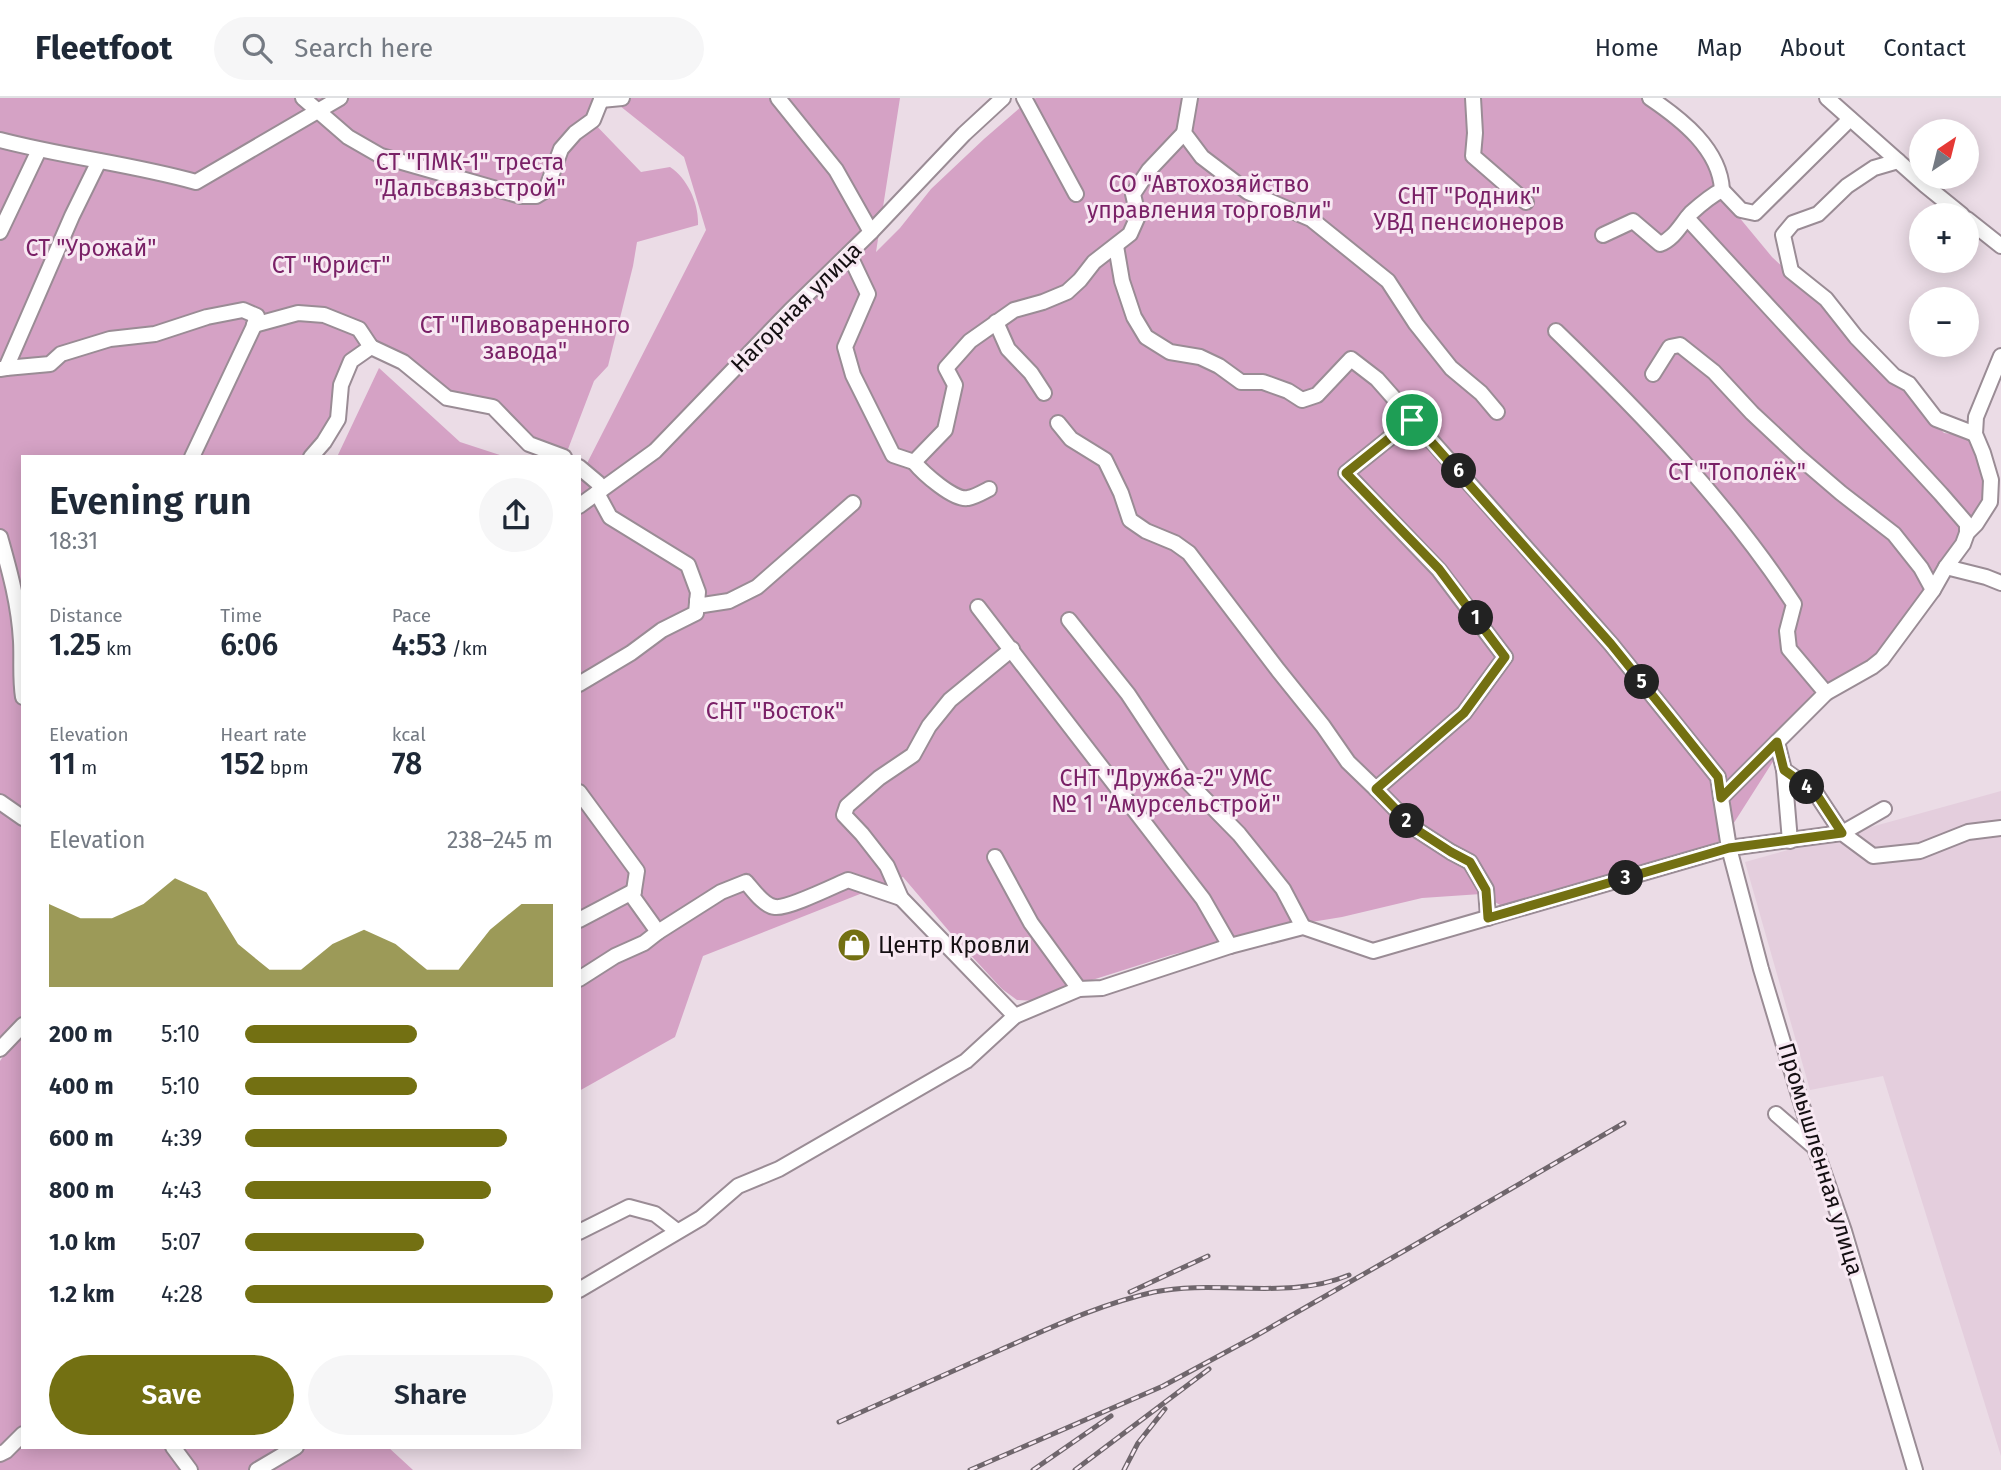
<!DOCTYPE html>
<meta charset="utf-8">
<style>
:root{--surface:#fff;--page:#f6f6f7;--text:#1f2937;--muted:#747a83;--line:#e0e1e3;--accent:#737012}
body{margin:0;font-family:"Fira Sans",sans-serif;background:var(--page);color:var(--text);height:100vh;display:flex;flex-direction:column;font-size:26px;white-space:nowrap}
*{box-sizing:border-box;margin:0}
p{font-size:23px;color:var(--muted)}
.icon{flex:none;width:38px;height:38px;fill:none;stroke:currentColor;stroke-width:2;stroke-linecap:round;stroke-linejoin:round}
.map{position:relative;flex:1;overflow:hidden}
.panel{position:absolute;left:21px;top:357px;width:560px;height:994px;display:flex;flex-direction:column;background:var(--surface);border-radius:0px;box-shadow:0 4px 18px #0003}
.panel>*{flex:none}
.needle{width:46px;rotate:35deg}
.tools{position:absolute;left:1909px;top:21px;display:grid;gap:14px}
.tools a{display:grid;place-items:center;width:70px;height:70px;border-radius:50%;background:var(--surface);box-shadow:0 4px 18px #0003;font-size:35px}
.pin{position:absolute;display:grid;place-items:center;width:60px;height:60px;color:#fff;margin:-30px;border:4px solid #fff;border-radius:50%;box-shadow:0 2px 7px #0007}
.km{position:absolute;width:35px;height:35px;margin:-18px;border-radius:50%;background:#222;color:#fff;font-size:19px;line-height:35px;text-align:center}
.round{display:grid;place-items:center;flex:none;width:74px;height:74px;border-radius:37px;background:var(--page)}
.headline{display:flex;align-items:center;justify-content:space-between;height:119px;padding:0 28px}
h1{font-size:38px;font-weight:600;line-height:52px}
.stats{display:grid;grid-template-columns:repeat(3,1fr);gap:10px;height:119px;padding:7px 28px}
.stats div{display:grid;align-content:center}
.stats b{font-size:30px;font-weight:600}
.stats small{font-size:19px;font-weight:400}
.stats p{font-size:19px}
.chart{height:196px;padding:14px 28px}
.chart p{display:flex;justify-content:space-between}
.chart svg{width:100%;height:126px;margin-top:7px;fill:var(--accent);opacity:.7}
.button{display:flex;gap:14px;margin-top:auto;padding:14px 28px}
.button a{flex:1;height:80px;border-radius:42px;background:var(--accent);color:#fff;font-size:28px;font-weight:600;line-height:80px;text-align:center}
.button a+a{background:var(--page);color:var(--text)}
ul{padding:0 28px;list-style:none;font-size:23px}
li{display:grid;grid-template-columns:112px 84px 1fr;align-items:center;height:52px}
li i{height:18px;border-radius:9px;background:var(--accent)}
header{display:flex;align-items:center;gap:42px;box-sizing:border-box;height:98px;padding:0 35px;background:var(--surface);border-bottom:2px solid var(--line)}
header strong{font-size:33px}
nav{display:flex;gap:38px;margin-inline-start:auto;font-size:24px}
.search{width:490px;height:63px;background:var(--page);display:flex;align-items:center;gap:18px;box-sizing:border-box;padding:0 24px;border-radius:38px;color:var(--muted);font-size:26px}
.map>svg:first-child{display:block}
.built{fill:#e4cedd}
.green{fill:#d5a2c5}
.lines{fill:none;stroke-linecap:round;stroke-linejoin:round}
.minor-casing{stroke:#9a8c95;stroke-width:18}
.minor{stroke:#fff;stroke-width:14}
.rail-casing{stroke:#6f666c;stroke-width:5}
.rail{stroke:#f8e9f3;stroke-width:2.5;stroke-dasharray:8;stroke-linecap:butt}
.route-casing{stroke:#fff;stroke-width:14}
.route{stroke:#737012;stroke-width:9}
.labels{text-anchor:middle;stroke-width:6;stroke-linejoin:round;paint-order:stroke}
.park-label{font-size:23px;fill:#7a2167;stroke:#f8e9f3}
.street-label{font-size:23px;fill:#140f12;stroke:#f8e9f3}
.poi-label{font-size:23px;fill:#140f12;stroke:#f8e9f3;text-anchor:start}
</style>
<header>
<strong>Fleetfoot</strong>
<div class="search"><svg class="icon" aria-label="search" viewBox="0 0 24 24"><circle cx="10" cy="10" r="6"/><path d="M15 15l6 6"/></svg>Search here</div>
<nav><a>Home</a><a>Map</a><a>About</a><a>Contact</a></nav>
</header>
<div class="map">
<svg width="2001" height="1372" viewBox="0 0 2001 1372">
<rect width="100%" height="100%" fill="#ebdce6"/>
<path class="built" d="M2001,693V1358L1883,978L1810,992L1745,764Z"/>
<g class="green">
<path d="M0,0H597L589,20L641,74L670,69C688,81 699,106 698,127L637,144L633,168L608,268L594,283L565,359H554C528,339 485,296 450,309L380,257L359,255L331,325L307,359H23V921L0,942Z"/>
<path d="M610,0H900L876,154L900,130L931,91L984,41L1022,8L1036,0H1642L1667,18L1707,63L1719,95L1772,159L1824,207L1856,244L1944,335L1962,337L1973,344L1985,376V401L1973,425L1873,566L1830,587L1786,643L1723,742L1660,765L1507,811L1481,796L1422,800L1342,819L1287,828L1171,857L1070,889L1038,903L1017,902L1002,891L954,839L903,779L703,858L675,939L579,993V381L706,132L684,59Z"/>
<path d="M379,270L460,344L506,359H337Z"/>
<path d="M23,936V1349H388L413,1372H0V963L8,951Z"/>
</g>
<g class="lines">
<defs>
<g id="minor">
<path d="M303,0L348,39L381,58L521,98H536L546,92L561,51L575,35L593,22L601,2"/>
<path d="M778,0L836,72L871,134"/>
<path d="M1024,0L1076,96"/>
<path d="M1190,0L1184,35L1202,59L1248,94L1311,121L1388,183L1416,226L1451,270L1481,295L1497,314"/>
<path d="M1473,0L1475,35L1473,58L1526,104"/>
<path d="M1827,0L1925,87L1962,117"/>
<path d="M601,2L622,0"/>
<path d="M0,42C65,59 132,66 196,84L340,0"/>
<path d="M1898,63L1874,70L1847,88L1818,116L1793,125L1783,137L1791,173L1826,201L1856,239L1894,278L1909,286L1936,321L1975,336"/>
<path d="M1722,92L1741,112L1755,115L1850,21"/>
<path d="M1687,120L1941,396L1967,426V435"/>
<path d="M1967,121L2001,148"/>
<path d="M0,134L39,52"/>
<path d="M1603,137L1633,123L1660,146C1674,141 1681,126 1691,115C1701,106 1710,98 1722,92C1720,51 1681,21 1650,0"/>
<path d="M1116,148L1122,183L1134,219L1146,239L1170,254L1200,259L1219,268L1241,284H1263L1288,293L1302,302L1317,297L1351,261L1377,281L1611,546L1718,679L1721,700"/>
<path d="M849,156L868,196L845,249L853,277L893,357L914,364L945,332L955,287L946,270L970,243L1014,212L1043,204L1067,194L1080,182L1094,164L1130,136L1138,118L1133,96L1149,72L1184,35"/>
<path d="M996,224L1008,251L1031,275L1044,295"/>
<path d="M254,227L298,215L324,217L359,231L371,249L351,263L341,287L338,321L324,344L311,359"/>
<path d="M1556,233C1642,316 1728,405 1794,506L1787,533L1789,551L1826,595"/>
<path d="M371,249L403,264L447,300L493,309L529,346L564,359"/>
<path d="M6,270L50,266L61,256L110,241L155,236L207,219L243,212L257,218L253,230L192,359"/>
<path d="M0,271L6,270L72,118L99,63"/>
<path d="M1653,276L1670,249L1680,247L1714,274L1752,315L1799,359L1841,395L1894,436L1921,470L1933,492"/>
<path d="M1058,325L1071,341L1105,362L1121,395L1130,422L1146,433L1175,445L1189,455L1278,572L1323,628L1348,664L1376,691L1464,615L1505,559L1439,472L1346,375L1412,322"/>
<path d="M914,364C923,375 954,403 968,400C975,399 983,394 989,391"/>
<path d="M579,369L598,385L601,392"/>
<path d="M579,408L655,353L790,213L871,134L964,36L1003,0"/>
<path d="M0,439C10,474 19,507 21,543C22,562 20,580 23,599"/>
<path d="M1946,469L1986,479L2001,485"/>
<path d="M697,503L703,507L729,503L757,489L853,405"/>
<path d="M978,509L1203,801L1230,848"/>
<path d="M1069,522L1128,596L1183,679L1239,736L1283,791L1303,829"/>
<path d="M1012,551L950,602L929,628L913,657L879,680L847,708L844,717L862,736L887,768L901,800L1015,918"/>
<path d="M579,586L631,555L662,532L696,515L698,494L688,467L610,419L597,395"/>
<path d="M1777,644L1784,672L1815,694L1842,735L1884,711"/>
<path d="M1784,672L1790,743"/>
<path d="M1376,691L1414,730L1451,754L1470,764L1486,791L1488,820"/>
<path d="M579,694L637,773L633,799L658,834L721,794L746,784C753,792 764,808 775,809C787,811 834,788 848,782L901,800"/>
<path d="M0,704L23,720"/>
<path d="M995,759L1031,825L1079,891"/>
<path d="M579,822L634,793"/>
<path d="M579,881L615,858L644,845L658,834"/>
<path d="M0,951L23,927"/>
<path d="M1776,1016L1813,1048"/>
<path d="M579,1134L629,1109L655,1116L677,1133"/>
<path d="M579,1192L701,1120L738,1088L779,1071L966,963L1015,918L1079,891L1102,890L1230,848L1303,829L1373,853L1729,750L1842,735L1873,758L1920,753L1968,734L2001,730"/>
<path d="M173,1349L190,1372"/>
<path d="M0,1356L6,1353L23,1336"/>
<path d="M257,1372L296,1349"/>
<path d="M1915,1372L1844,1133L1813,1044L1761,871L1729,750L1721,700L1826,595L1872,569L1882,561L1933,492L1946,469L1963,446L1967,435L1976,426L1990,404L1991,382L1983,355L1975,336L1976,319L2001,258"/>
</g>
</defs>
<use href="#minor" class="minor-casing"/>
<use href="#minor" class="minor"/>
<defs>
<g id="rail">
<path d="M1130,1194L1208,1158"/>
<path d="M839,1324C892,1300 946,1276 1000,1252C1050,1230 1100,1206 1154,1194C1217,1181 1288,1203 1349,1177"/>
<path d="M970,1372L1163,1288L1252,1240L1404,1153L1624,1025"/>
<path d="M1033,1372L1111,1318"/>
<path d="M1075,1372L1209,1271"/>
<path d="M1124,1372L1138,1345L1165,1311"/>
</g>
</defs>
<use href="#rail" class="rail-casing"/>
<use href="#rail" class="rail"/>
</g>
<g class="lines">
<defs>
<path id="route" d="M1412,322L1611,546L1678,629L1718,679L1721,700L1777,644L1784,672L1815,694L1842,735L1729,750L1488,820L1486,792L1470,764L1451,754L1414,730L1376,691L1464,615L1505,559L1439,471L1346,375Z"/>
</defs>
<use href="#route" class="route-casing"/>
<use href="#route" class="route"/>
</g>
<defs>
<symbol id="shop-disc" viewBox="-11 -11 22 22"><circle r="9.5" fill="#737012" stroke="#f8e9f3"/><path d="M-5-2.5h2.3a2.7 3.5 0 0 1 5.4 0H5L5.5 6h-11ZM-1.5-2.5h3a1.5 2.3 0 0 0-3 0Z" fill="#fff"/></symbol>
</defs>
<g fill-rule="evenodd">
<use href="#shop-disc" x="835" y="828" width="38" height="38"/>
</g>
<g class="labels">
<g class="park-label">
<text x="470" y="72">СТ "ПМК-1" треста<tspan x="470" dy="26">"Дальсвязьстрой"</tspan></text>
<text x="1209" y="94">СО "Автохозяйство<tspan x="1209" dy="26">управления торговли"</tspan></text>
<text x="1469" y="106">СНТ "Родник"<tspan x="1469" dy="26">УВД пенсионеров</tspan></text>
<text x="91" y="158">СТ "Урожай"</text>
<text x="331" y="175">СТ "Юрист"</text>
<text x="525" y="235">СТ "Пивоваренного<tspan x="525" dy="26">завода"</tspan></text>
<text x="1737" y="382">СТ "Тополёк"</text>
<text x="775" y="621">СНТ "Восток"</text>
<text x="1166" y="688">СНТ "Дружба-2" УМС<tspan x="1166" dy="26">№ 1 "Амурсельстрой"</tspan></text>
</g>
<g class="street-label">
<text transform="translate(796 209) rotate(-45)" y="8">Нагорная улица</text>
<text transform="translate(1821 1061) rotate(73)" y="8">Промышленная улица</text>
</g>
<g class="poi-label">
<text x="878" y="855">Центр Кровли</text>
</g>
</g>
</svg>
<div class="tools">
<a><svg class="needle" viewBox="-14 -14 28 28"><path d="M0-13l5 13h-10z" fill="#e53935"/><path d="M0 13l5-13h-10z" fill="#747a83"/></svg></a>
<a>+</a>
<a>−</a>
</div>
<div class="pin" style="left:1412px;top:322px;background:#1e9e55"><svg class="icon" aria-label="arrive" viewBox="0 0 24 24"><path d="M6 21V4h12l-3 4 3 4H6"/></svg></div>
<b class="km" style="left:1476px;top:520px">1</b>
<b class="km" style="left:1407px;top:723px">2</b>
<b class="km" style="left:1626px;top:780px">3</b>
<b class="km" style="left:1807px;top:689px">4</b>
<b class="km" style="left:1642px;top:584px">5</b>
<b class="km" style="left:1459px;top:373px">6</b>
<section class="panel">
<div class="headline"><div><h1>Evening run</h1><p>18:31</p></div><a class="round"><svg class="icon" aria-label="share" viewBox="0 0 24 24"><path d="M12 15V3M7 8l5-5 5 5M5 13v7h14v-7"/></svg></a></div>
<div class="stats">
<div><p>Distance</p><b>1.25<small> km</small></b></div>
<div><p>Time</p><b>6:06</b></div>
<div><p>Pace</p><b>4:53<small> /km</small></b></div>
</div>
<div class="stats">
<div><p>Elevation</p><b>11<small> m</small></b></div>
<div><p>Heart rate</p><b>152<small> bpm</small></b></div>
<div><p>kcal</p><b>78</b></div>
</div>
<div class="chart"><p><span>Elevation</span>238–245 m</p>
<svg viewBox="0 0 160 44" preserveAspectRatio="none"><path d="M0 44V15L10 20L20 20L30 15L40 6L50 11L60 29L70 38L80 38L90 29L100 24L110 29L120 38L130 38L140 24L150 15L160 15V44z"/></svg>
</div>
<ul>
<li><b>200 m</b>5:10<i style="width:56%"></i></li>
<li><b>400 m</b>5:10<i style="width:56%"></i></li>
<li><b>600 m</b>4:39<i style="width:85%"></i></li>
<li><b>800 m</b>4:43<i style="width:80%"></i></li>
<li><b>1.0 km</b>5:07<i style="width:58%"></i></li>
<li><b>1.2 km</b>4:28<i style="width:100%"></i></li>
</ul>
<div class="button"><a>Save</a><a>Share</a></div>
</section>
</div>
